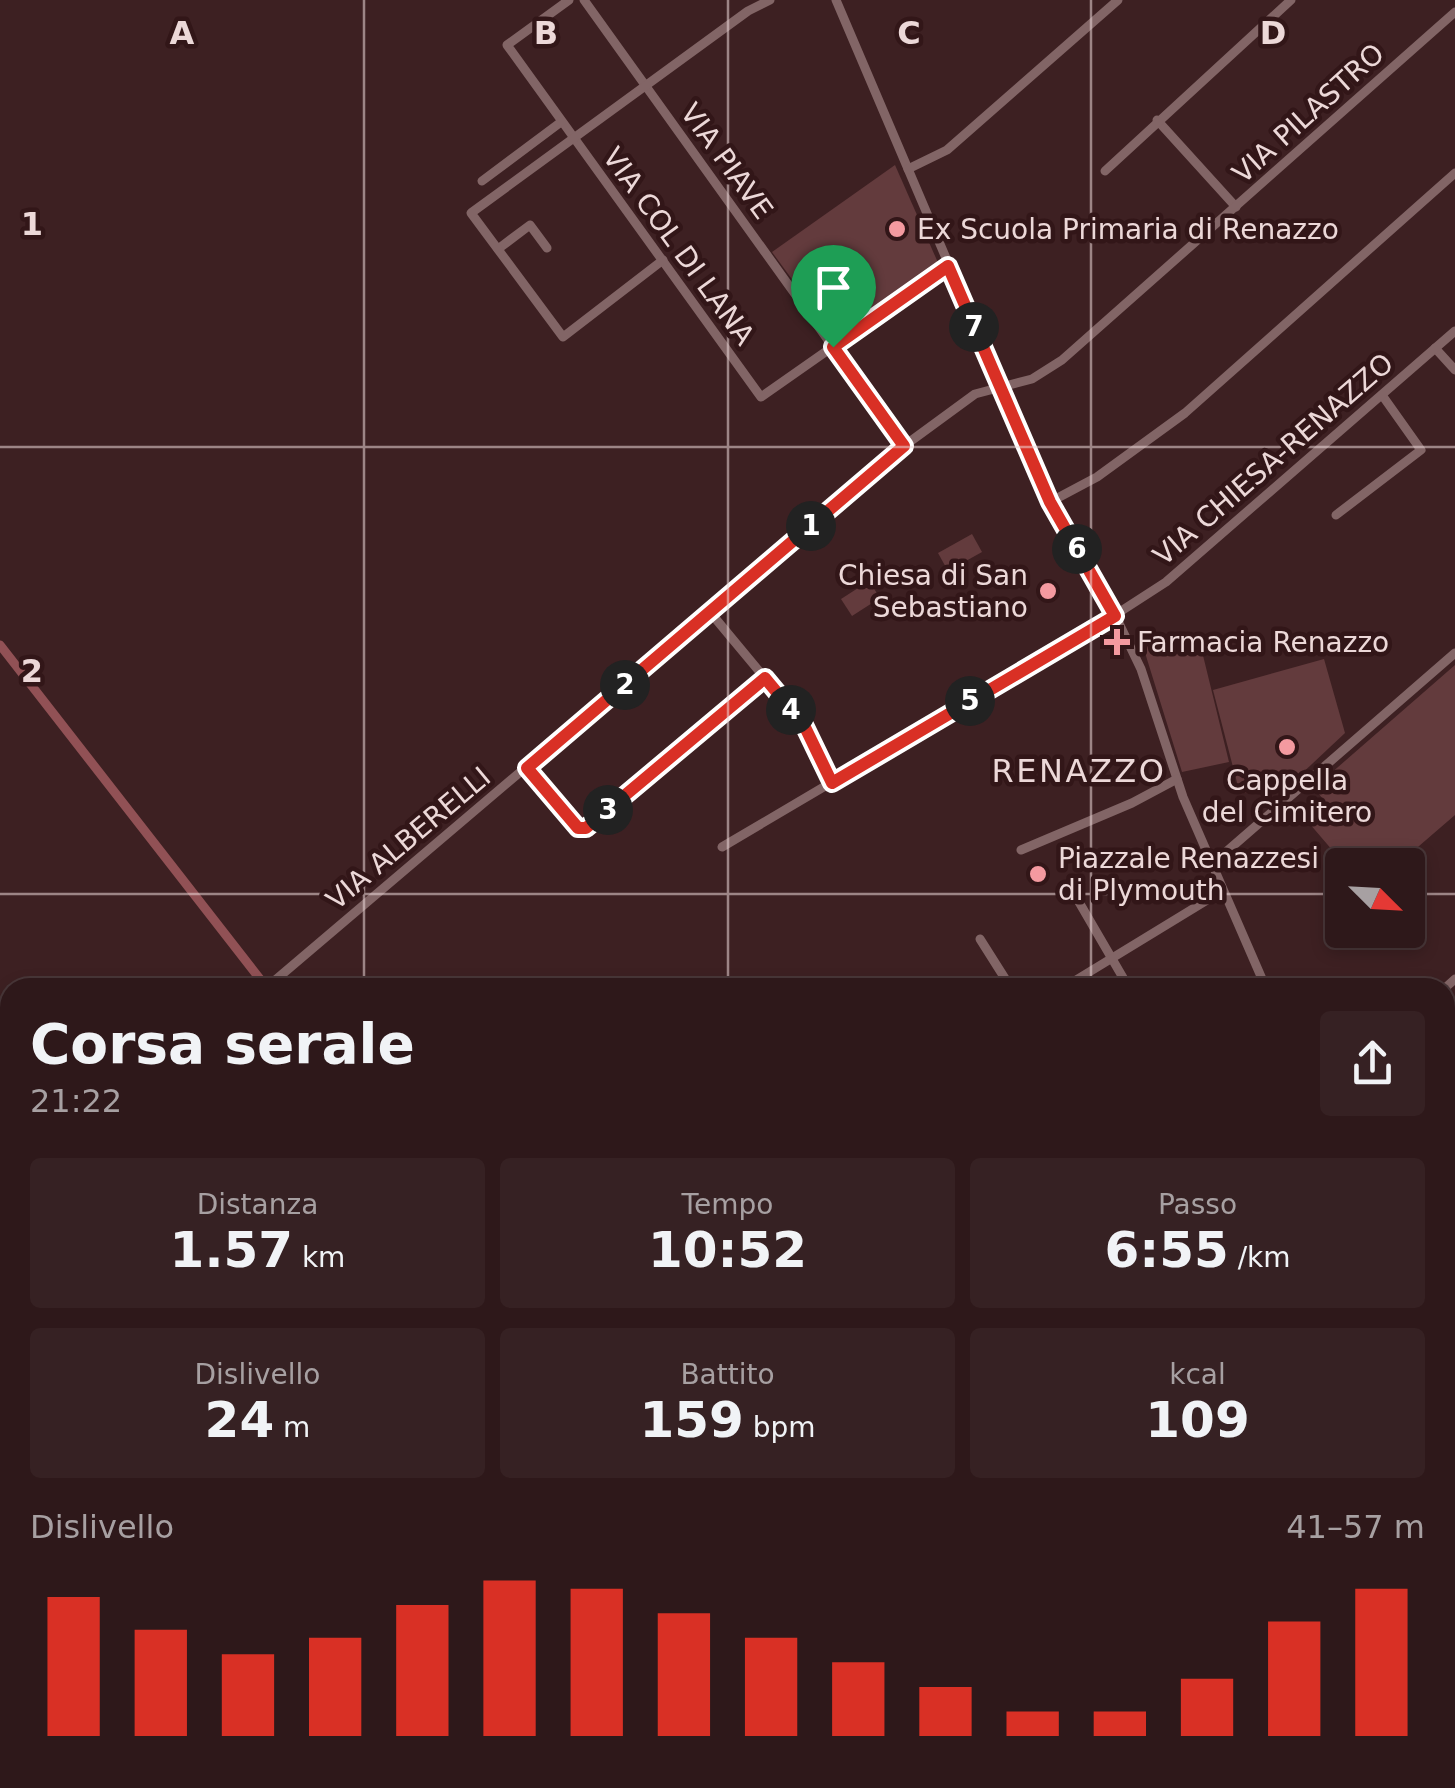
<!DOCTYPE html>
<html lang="it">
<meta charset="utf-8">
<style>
:root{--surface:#2e181a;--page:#362123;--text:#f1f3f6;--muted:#a7a0a2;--line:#493739;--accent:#d93025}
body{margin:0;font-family:"DejaVu Sans",sans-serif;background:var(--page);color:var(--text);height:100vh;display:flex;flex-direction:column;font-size:38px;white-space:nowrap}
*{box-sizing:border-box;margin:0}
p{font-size:32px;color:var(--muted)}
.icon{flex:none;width:55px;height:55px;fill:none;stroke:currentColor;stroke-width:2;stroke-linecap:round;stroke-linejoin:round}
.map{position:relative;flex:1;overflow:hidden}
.details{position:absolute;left:0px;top:978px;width:1455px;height:812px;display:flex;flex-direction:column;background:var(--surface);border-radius:30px 30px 0 0;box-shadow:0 5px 15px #0003,0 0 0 2px var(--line)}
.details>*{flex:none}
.needle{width:65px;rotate:114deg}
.controls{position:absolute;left:1325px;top:848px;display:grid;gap:20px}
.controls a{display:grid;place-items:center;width:100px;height:100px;border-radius:10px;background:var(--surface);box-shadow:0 5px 15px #0003,0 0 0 2px var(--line);font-size:50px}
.pin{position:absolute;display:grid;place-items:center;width:85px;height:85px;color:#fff;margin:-102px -42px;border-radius:50% 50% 50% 0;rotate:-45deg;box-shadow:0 0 10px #0007}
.pin .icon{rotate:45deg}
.km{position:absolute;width:50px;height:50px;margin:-25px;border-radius:50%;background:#222;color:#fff;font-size:28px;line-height:50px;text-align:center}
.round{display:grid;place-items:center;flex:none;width:105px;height:105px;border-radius:10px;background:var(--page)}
.head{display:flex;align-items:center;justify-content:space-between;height:170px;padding:0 30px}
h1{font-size:55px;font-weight:700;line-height:75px}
.metrics{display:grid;grid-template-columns:repeat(3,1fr);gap:15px;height:170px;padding:10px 30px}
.metrics div{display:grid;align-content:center;border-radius:10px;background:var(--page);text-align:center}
.metrics b{font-size:50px;font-weight:700}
.metrics small{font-size:28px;font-weight:400}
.metrics p{font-size:28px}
.chart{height:280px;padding:20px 30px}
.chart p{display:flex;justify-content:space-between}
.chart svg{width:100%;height:180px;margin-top:10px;stroke:var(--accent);stroke-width:6}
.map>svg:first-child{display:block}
.green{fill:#633b3d}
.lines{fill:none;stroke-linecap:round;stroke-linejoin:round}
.canal{stroke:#915155;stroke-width:9}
.minor{stroke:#826566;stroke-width:9}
.route-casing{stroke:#fff;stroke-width:20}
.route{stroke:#d93025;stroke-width:12}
.grid{fill:none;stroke:#ecd8d8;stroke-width:2.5;stroke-opacity:0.55}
.poi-dot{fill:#f49aa0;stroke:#321618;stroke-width:4}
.labels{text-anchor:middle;stroke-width:9;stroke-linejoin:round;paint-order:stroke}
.street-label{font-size:28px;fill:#ecd8d8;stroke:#321618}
.poi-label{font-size:28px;fill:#ecd8d8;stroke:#321618;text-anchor:start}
.quarter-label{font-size:32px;letter-spacing:2.5px;fill:#ecd8d8;stroke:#321618}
.grid-label{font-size:32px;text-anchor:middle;font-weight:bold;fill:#ecd8d8;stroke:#321618;stroke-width:9;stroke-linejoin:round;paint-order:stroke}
</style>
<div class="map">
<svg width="1455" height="1788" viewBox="0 0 1455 1788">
<rect width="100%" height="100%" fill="#3d2022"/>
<g class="green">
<path d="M895,165L939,265L835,338L772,252Z"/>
<path d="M972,534L982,552L948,571L938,553Z"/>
<path d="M869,581L880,598L852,616L841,599Z"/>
<path d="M1163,634L1170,651L1199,639L1229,762L1182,772L1142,643Z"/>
<path d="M1324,659L1345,733L1296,779L1240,794L1213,690Z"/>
<path d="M1455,665V815L1397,865H1345L1303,816L1323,799L1314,788Z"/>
</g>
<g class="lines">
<g class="canal">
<path d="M0,645L260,979"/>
<path d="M0,1222L10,1214"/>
<path d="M0,1706L10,1725"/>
<path d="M39,1780L43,1788"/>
</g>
<g class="minor">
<path d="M569,0L507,45L761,397L948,266"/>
<path d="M584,0L904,446"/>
<path d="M836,0L1050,502L1115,615L1141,669L1183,797L1266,988"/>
<path d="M1157,120L1236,207"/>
<path d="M908,169L947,150L1118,0"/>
<path d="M1105,171L1291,0"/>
<path d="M482,181L561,122"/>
<path d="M498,249L530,225L547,248"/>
<path d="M663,260L563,337L471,213L748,11L770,0"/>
<path d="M1435,348L1455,370"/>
<path d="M1050,502L1097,477L1185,413L1455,173"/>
<path d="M1336,515L1421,450L1382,395"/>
<path d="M710,612L804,725L832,783"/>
<path d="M527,768L578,828L586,829L765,678"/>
<path d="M722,847L1115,615L1166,582L1455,331"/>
<path d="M1021,850L1132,803L1177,779"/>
<path d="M1211,865L1455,653"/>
<path d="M1072,890L1129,988"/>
<path d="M980,939L1011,988"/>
<path d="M266,988L904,446L975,394L1032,379L1062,360L1455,12"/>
<path d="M1063,988L1222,891"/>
<path d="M1445,988L1455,979"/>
<path d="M0,1210L10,1202"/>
<path d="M1445,1279L1455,1271"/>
<path d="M1445,1438L1455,1463"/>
<path d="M0,1610L10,1604"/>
</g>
</g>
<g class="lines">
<defs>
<path id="route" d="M948,266L1050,502L1115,616L832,783L804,725L765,678L586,828H578L527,768L904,446L833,347Z"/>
</defs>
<use href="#route" class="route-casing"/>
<use href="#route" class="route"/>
</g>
<path class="grid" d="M364,0V988M728,0V988M1091,0V988M0,447H1455M0,894H1342M1408,894H1455M0,1341H10M1445,1341H1455M364,1780V1788M728,1780V1788M1091,1780V1788"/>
<g class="poi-dot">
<circle cx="897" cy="229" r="10"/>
<circle cx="1048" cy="591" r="10"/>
<path d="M1112 627h10v10h10v10h-10v10h-10v-10h-10v-10h10z"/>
<circle cx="1287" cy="747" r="10"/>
<circle cx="1038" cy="874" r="10"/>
</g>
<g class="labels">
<g class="street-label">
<text transform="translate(1308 113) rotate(-42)" y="10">VIA PILASTRO</text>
<text transform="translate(727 161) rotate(54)" y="10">VIA PIAVE</text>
<text transform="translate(679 246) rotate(54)" y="10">VIA COL DI LANA</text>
<text transform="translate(1273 459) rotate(-41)" y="10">VIA CHIESA-RENAZZO</text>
<text transform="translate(408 838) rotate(-40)" y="10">VIA ALBERELLI</text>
</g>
<g class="poi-label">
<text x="917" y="239">Ex Scuola Primaria di Renazzo</text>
<text x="1028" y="585" text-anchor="end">Chiesa di San<tspan x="1028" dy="32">Sebastiano</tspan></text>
<text x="1137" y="652">Farmacia Renazzo</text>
<text x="1287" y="790" text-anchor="middle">Cappella<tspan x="1287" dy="32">del Cimitero</tspan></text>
<text x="1058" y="868">Piazzale Renazzesi<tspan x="1058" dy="32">di Plymouth</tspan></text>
</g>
<g class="quarter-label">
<text x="1079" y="782">RENAZZO</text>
</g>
</g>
<g class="grid-label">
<text x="182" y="44">A</text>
<text x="546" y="44">B</text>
<text x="909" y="44">C</text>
<text x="1273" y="44">D</text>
<text x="32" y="235">1</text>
<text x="32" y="682">2</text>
</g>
</svg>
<div class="controls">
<a><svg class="needle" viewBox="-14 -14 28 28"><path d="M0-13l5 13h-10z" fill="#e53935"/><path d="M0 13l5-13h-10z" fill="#a7a0a2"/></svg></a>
</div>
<div class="pin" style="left:833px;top:347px;background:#1e9e55"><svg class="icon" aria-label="arrive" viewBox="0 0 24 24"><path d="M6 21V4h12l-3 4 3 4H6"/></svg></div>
<b class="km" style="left:811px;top:526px">1</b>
<b class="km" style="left:625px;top:685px">2</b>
<b class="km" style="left:608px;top:810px">3</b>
<b class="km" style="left:791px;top:710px">4</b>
<b class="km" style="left:970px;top:701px">5</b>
<b class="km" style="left:1077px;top:549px">6</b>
<b class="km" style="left:974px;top:327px">7</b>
<section class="details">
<div class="head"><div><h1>Corsa serale</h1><p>21:22</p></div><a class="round"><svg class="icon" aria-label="share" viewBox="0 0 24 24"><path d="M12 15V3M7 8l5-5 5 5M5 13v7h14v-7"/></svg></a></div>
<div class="metrics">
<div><p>Distanza</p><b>1.57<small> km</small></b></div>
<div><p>Tempo</p><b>10:52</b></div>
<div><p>Passo</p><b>6:55<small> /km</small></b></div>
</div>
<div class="metrics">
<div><p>Dislivello</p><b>24<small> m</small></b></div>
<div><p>Battito</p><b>159<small> bpm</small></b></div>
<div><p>kcal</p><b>109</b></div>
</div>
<div class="chart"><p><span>Dislivello</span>41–57 m</p>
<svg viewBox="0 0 160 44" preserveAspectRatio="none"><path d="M5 44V10M15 44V18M25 44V24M35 44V20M45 44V12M55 44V6M65 44V8M75 44V14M85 44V20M95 44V26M105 44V32M115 44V38M125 44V38M135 44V30M145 44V16M155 44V8"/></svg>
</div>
</section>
</div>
